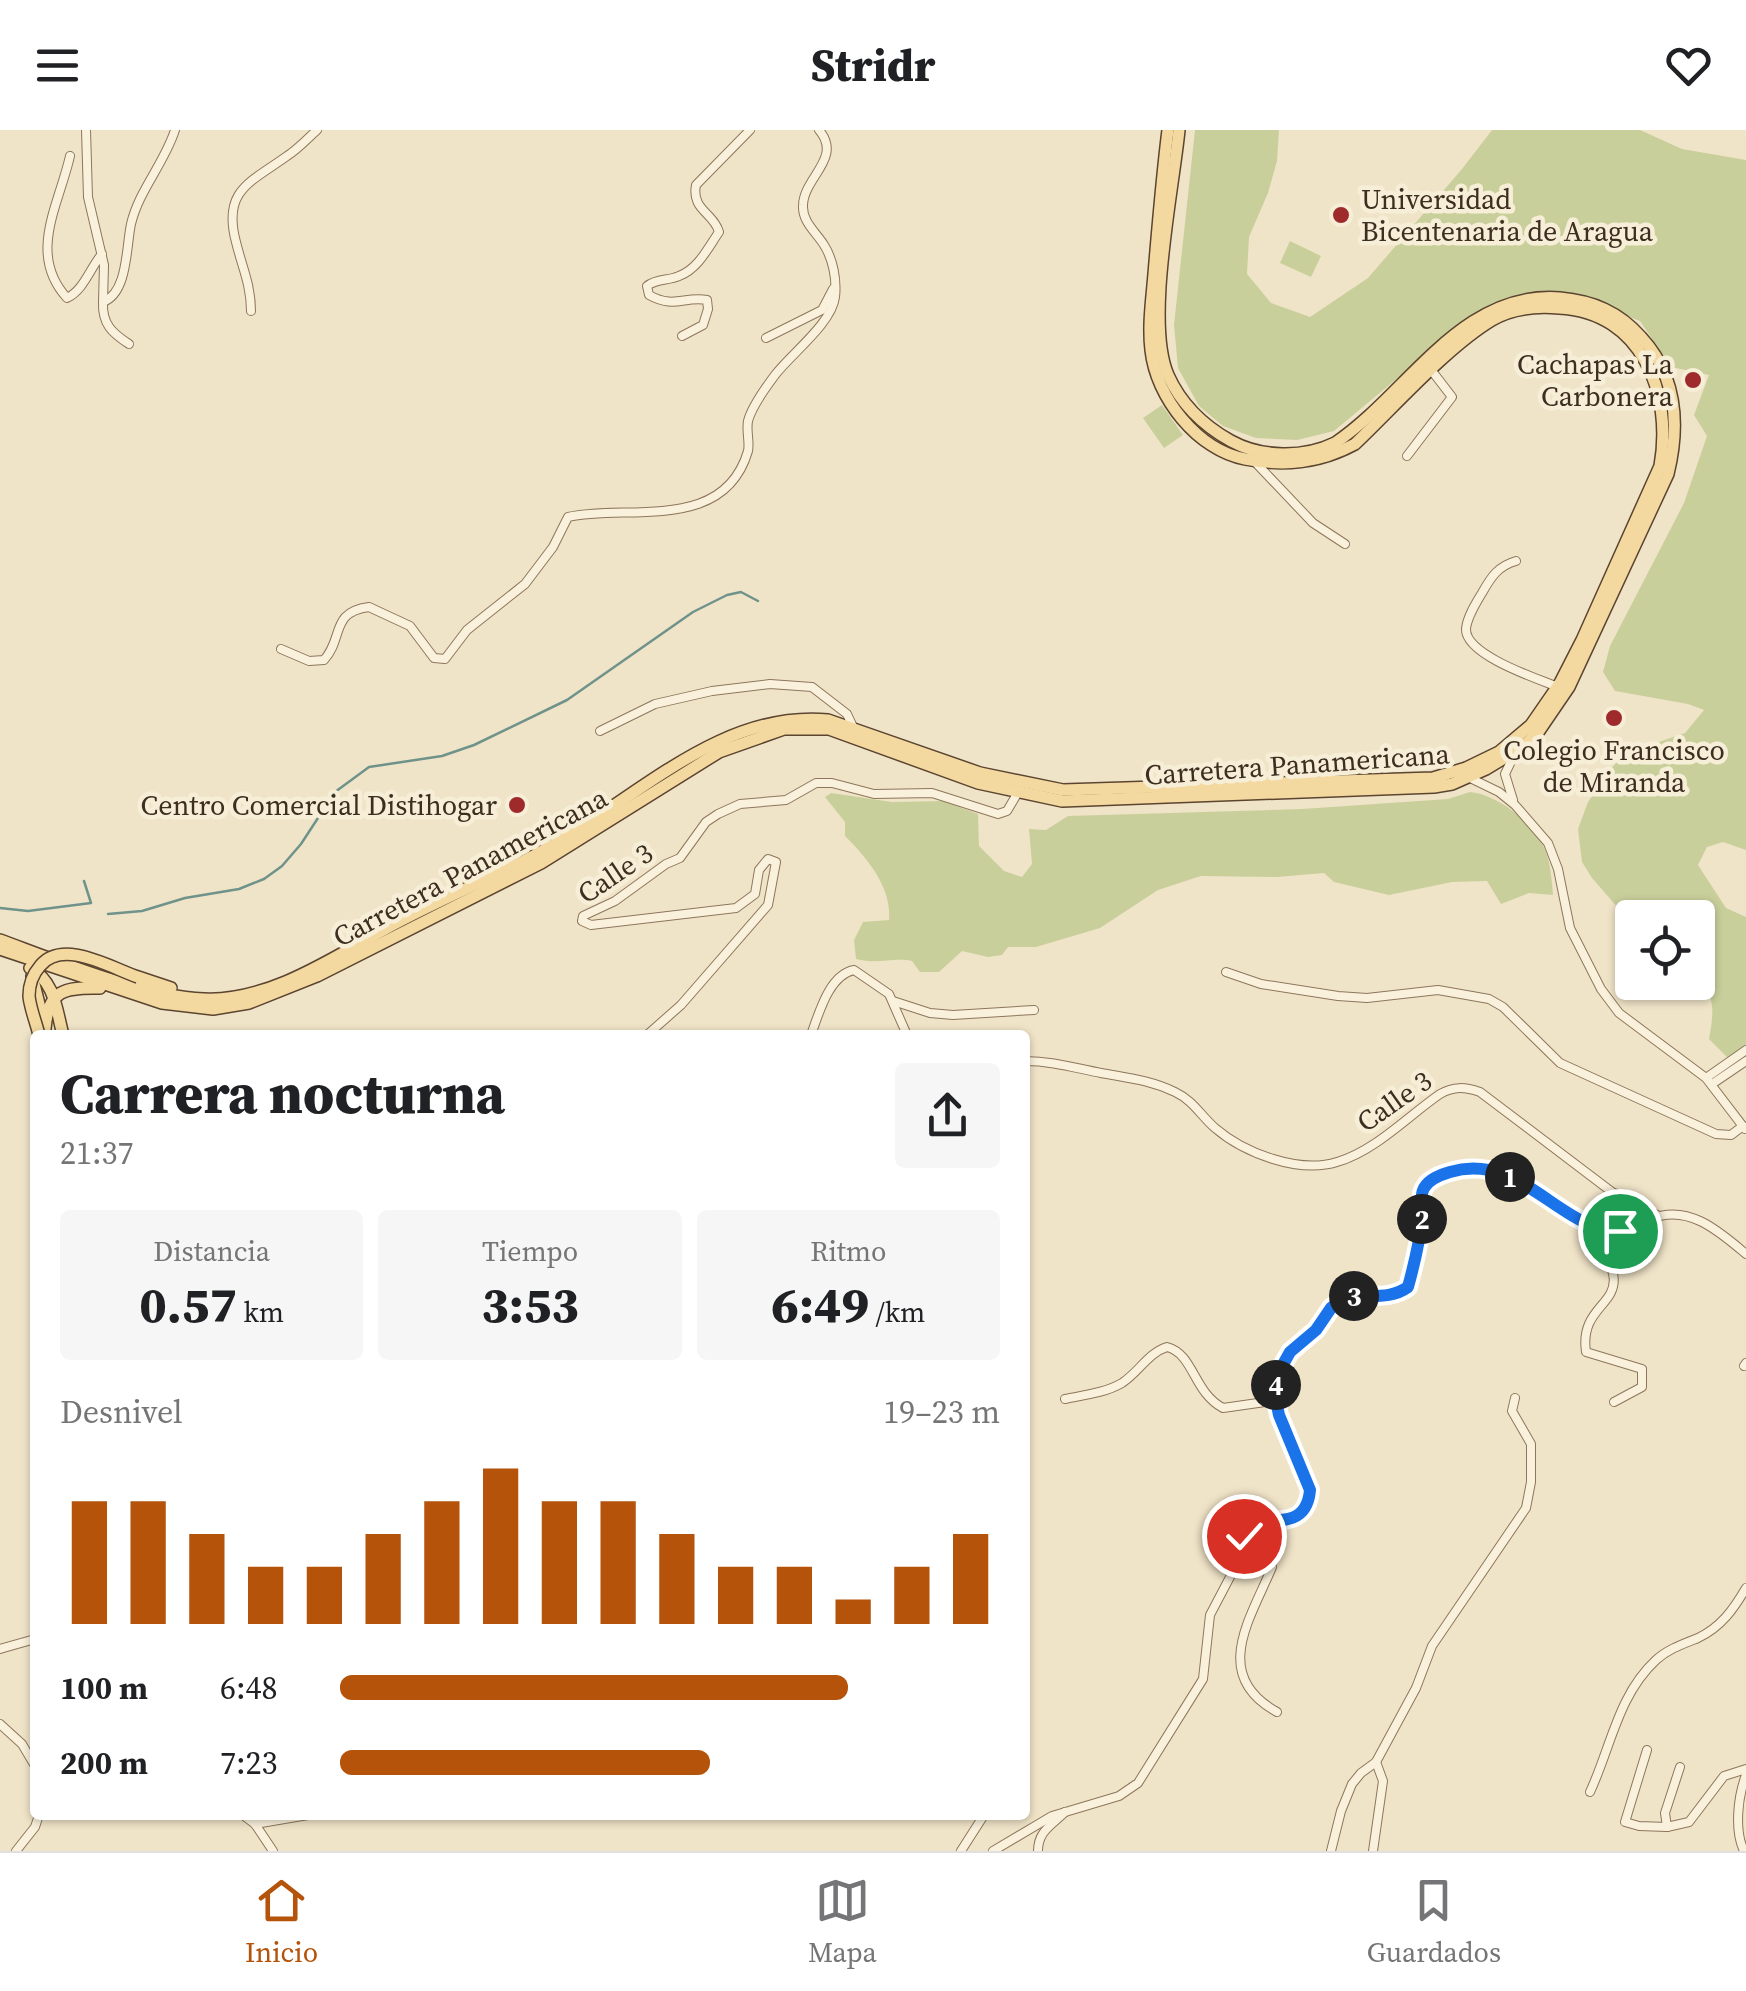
<!DOCTYPE html>
<html lang="es">
<meta charset="utf-8">
<style>
:root{--surface:#fff;--page:#f6f6f6;--text:#202124;--muted:#757577;--line:#e0e0e0;--accent:#b45309}
body{margin:0;font-family:"Source Serif 4",serif;background:var(--page);color:var(--text);height:100vh;display:flex;flex-direction:column;font-size:38px;white-space:nowrap}
*{box-sizing:border-box;margin:0}
p{font-size:32px;color:var(--muted)}
.icon{flex:none;width:55px;height:55px;fill:none;stroke:currentColor;stroke-width:2;stroke-linecap:round;stroke-linejoin:round}
.map{position:relative;flex:1;overflow:hidden}
.sheet{position:absolute;left:30px;top:900px;width:1000px;height:790px;display:flex;flex-direction:column;background:var(--surface);border-radius:10px;box-shadow:0 2px 8px #0004}
.sheet>*{flex:none}
.fabs{position:absolute;left:1615px;top:770px;display:grid;gap:20px}
.fabs a{display:grid;place-items:center;width:100px;height:100px;border-radius:10px;background:var(--surface);box-shadow:0 2px 8px #0004;font-size:50px}
.pin{position:absolute;display:grid;place-items:center;width:85px;height:85px;color:#fff;margin:-42px;border:5px solid #fff;border-radius:50%;box-shadow:0 2px 10px #0007}
.km{position:absolute;width:50px;height:50px;margin:-25px;border-radius:50%;background:#222;color:#fff;font-size:28px;line-height:50px;text-align:center}
.round{display:grid;place-items:center;flex:none;width:105px;height:105px;border-radius:10px;background:var(--page)}
.summary{display:flex;align-items:center;justify-content:space-between;height:170px;padding:0 30px}
h1{font-size:55px;font-weight:800;line-height:75px}
.stats{display:grid;grid-template-columns:repeat(3,1fr);gap:15px;height:170px;padding:10px 30px}
.stats div{display:grid;align-content:center;border-radius:10px;background:var(--page);text-align:center}
.stats b{font-size:50px;font-weight:800}
.stats small{font-size:28px;font-weight:400}
.stats p{font-size:28px}
.chart{height:280px;padding:20px 30px}
.chart p{display:flex;justify-content:space-between}
.chart svg{width:100%;height:180px;margin-top:10px;stroke:var(--accent);stroke-width:6}
ul{padding:0 30px;list-style:none;font-size:32px}
li{display:grid;grid-template-columns:160px 120px 1fr;align-items:center;height:75px}
li i{height:25px;border-radius:12px;background:var(--accent)}
header{display:flex;justify-content:space-between;align-items:center;height:130px;padding:0 30px;background:var(--surface);font-size:45px;font-weight:800}
.tabs{display:flex;justify-content:space-around;align-items:center;height:140px;border-top:2px solid var(--line);background:var(--surface);font-size:28px;color:var(--muted)}
.tabs a{display:grid;justify-items:center;gap:5px}
.tabs .current{color:var(--accent)}
.map>svg:first-child{display:block}
.green{fill:#c9cf9b}
.lines{fill:none;stroke-linecap:round;stroke-linejoin:round}
.stream{stroke:#6f938a;stroke-width:2.5}
.street-casing{stroke:#8d765c;stroke-width:10}
.primary-casing{stroke:#5b4430;stroke-width:14}
.street{stroke:#faf1dc;stroke-width:8}
.primary{stroke:#f3d9a0;stroke-width:11}
.primary-bridge-casing{stroke:#5b4430;stroke-width:14;stroke-linecap:butt}
.primary-bridge{stroke:#f3d9a0;stroke-width:11}
.route-casing{stroke:#fff;stroke-width:20}
.route{stroke:#1a73e8;stroke-width:12}
.poi-dot{fill:#9e2a2b;stroke:#f7eed8;stroke-width:4}
.labels{text-anchor:middle;stroke-width:9;stroke-linejoin:round;paint-order:stroke}
.poi-label{font-size:28px;fill:#3d2e20;stroke:#f7eed8;text-anchor:end}
.street-label{font-size:28px;fill:#3d2e20;stroke:#f7eed8}
</style>
<header><svg class="icon" aria-label="menu" viewBox="0 0 24 24"><path d="M4 6h16M4 12h16M4 18h16"/></svg>Stridr<svg class="icon" aria-label="heart" viewBox="0 0 24 24"><path d="M12 20l-8-8c-3-5 5-10 8-4 3-6 11-1 8 4z"/></svg></header>
<div class="map">
<svg width="1746" height="1721" viewBox="0 0 1746 1721">
<rect width="100%" height="100%" fill="#f0e4c8"/>
<g class="green">
<path d="M1195,0H1279L1277,31L1268,63L1249,107L1247,144L1271,173L1310,187L1368,148L1462,39L1492,0H1640L1682,19L1746,30V720L1723,712L1707,717L1698,735L1726,778L1746,787V918L1730,930L1709,909C1713,886 1717,866 1698,849V788H1632V794L1592,748L1582,732L1578,699L1588,672L1621,625L1685,603L1704,580L1688,574L1615,561L1603,542L1610,516L1684,373L1707,306L1694,285L1709,245L1671,237L1640,191L1572,166H1526L1423,227L1334,301L1297,310L1256,308L1223,296L1199,276L1178,238L1174,195Z"/>
<path d="M1290,111L1321,126L1311,147L1280,133Z"/>
<path d="M1162,275L1183,305L1164,318L1143,288Z"/>
<path d="M1470,662C1500,665 1538,696 1547,725C1551,738 1552,753 1553,765L1529,763L1501,774L1487,751L1452,752L1389,765L1334,752L1324,743L1277,747L1201,746L1158,760L1100,798L1036,817H1008L1002,825L988,827L962,821L939,842H920L912,831C891,827 880,835 856,829L854,810L863,792L889,790C892,757 867,728 845,706V692L825,667L831,663L892,672L943,671L978,684L979,716L1004,741L1022,747L1032,734L1029,699L1046,700L1068,686L1302,679L1448,669Z"/>
</g>
<g class="lines">
<g class="stream">
<path d="M0,778L28,781L91,773L84,751"/>
<path d="M108,784L142,781L185,768L239,759L264,749L282,736L301,714L335,662L369,637L442,626L474,615L567,570L693,482L727,465L741,462L758,471"/>
</g>
<defs>
<g id="street">
<path d="M86,0L88,67L104,135L103,172C128,163 126,117 131,94C139,60 164,34 175,0"/>
<path d="M70,26C59,75 27,124 67,168C84,160 90,138 102,124"/>
<path d="M103,172C102,194 112,203 129,214"/>
<path d="M251,181C251,155 242,137 236,112C222,60 251,52 287,26C298,19 307,9 317,0"/>
<path d="M682,206L703,195L708,179L707,170C684,166 674,179 649,165L647,156C657,148 668,151 679,146C698,139 708,118 719,102C714,83 691,80 696,55L750,0"/>
<path d="M766,208L822,180L833,159"/>
<path d="M1407,326L1452,267L1432,241"/>
<path d="M1254,331L1313,393L1345,414"/>
<path d="M1516,431C1498,436 1491,447 1482,463C1476,473 1467,487 1466,499C1465,525 1538,549 1558,557"/>
<path d="M281,519L309,531L324,530C344,508 330,482 369,477L410,496L434,528L445,529L467,500L525,454L553,417L568,387C628,374 724,403 748,321C750,312 746,301 748,291C752,276 766,257 775,245C792,223 832,193 835,167C837,150 833,129 824,115C816,102 802,92 803,75C804,47 843,28 819,0"/>
<path d="M600,601L655,574L712,561L770,554L812,557L847,584L854,599"/>
<path d="M1468,647L1499,662L1515,675L1548,713L1558,739L1570,798L1601,859L1619,883L1706,948L1745,999"/>
<path d="M1513,670L1505,644L1515,623"/>
<path d="M1226,842L1261,854L1338,866L1367,868L1438,860L1489,869L1503,877L1560,933L1716,1004L1731,1005L1743,996"/>
<path d="M893,871L930,883L953,885L1034,880"/>
<path d="M647,905L681,875L768,775L776,732L768,729L759,740L755,764L736,778L591,795L582,791L583,786L615,771L666,734L680,728L706,692L718,684L740,674L786,670L816,653H832L874,664L932,663L998,684L1007,681L1017,664"/>
<path d="M811,905C819,883 829,845 854,840L889,864L907,905"/>
<path d="M1025,931C1052,931 1075,938 1101,943C1128,948 1150,950 1175,962C1194,971 1200,985 1215,998C1244,1023 1299,1044 1337,1032C1375,1021 1408,986 1440,964C1454,956 1465,957 1480,962L1612,1062L1659,1086"/>
<path d="M1706,948L1746,920"/>
<path d="M1712,954L1746,931"/>
<path d="M1583,1095C1655,1179 1577,1161 1586,1222L1642,1239V1257L1614,1272"/>
<path d="M1744,1236L1746,1233"/>
<path d="M1065,1269C1084,1265 1105,1263 1122,1253C1139,1242 1148,1223 1167,1217C1194,1224 1193,1262 1223,1278L1265,1272L1275,1266"/>
<path d="M1240,1422L1272,1437C1251,1488 1210,1545 1277,1582"/>
<path d="M0,1519L35,1509"/>
<path d="M0,1594L22,1614L35,1636"/>
<path d="M1647,1620L1625,1692L1639,1696L1667,1697"/>
<path d="M1680,1637L1665,1683L1667,1697L1689,1692L1724,1646L1746,1639"/>
<path d="M1590,1662C1611,1617 1618,1565 1656,1530C1668,1519 1683,1514 1698,1508C1721,1497 1733,1480 1746,1458"/>
<path d="M243,1685L255,1694L273,1721"/>
<path d="M255,1694L308,1685"/>
<path d="M16,1721L35,1697L39,1685"/>
<path d="M961,1721L984,1685"/>
<path d="M993,1721L1052,1686L1119,1666L1138,1653L1203,1549L1210,1485L1230,1447L1249,1394L1253,1390C1280,1391 1307,1395 1311,1360C1297,1321 1257,1272 1284,1230C1293,1216 1307,1210 1317,1198C1325,1189 1329,1175 1341,1169C1363,1159 1386,1173 1408,1157C1414,1135 1420,1112 1422,1089C1423,1080 1419,1068 1423,1059C1427,1051 1439,1045 1448,1043C1487,1030 1529,1054 1561,1076C1574,1085 1585,1096 1600,1100C1619,1105 1635,1096 1651,1089C1688,1073 1720,1102 1746,1124"/>
<path d="M1038,1721C1038,1701 1052,1695 1065,1682"/>
<path d="M1331,1721L1341,1681L1352,1654L1361,1643L1376,1632L1416,1558L1432,1516L1526,1378L1531,1352V1314L1512,1281L1515,1268"/>
<path d="M1373,1721L1383,1651L1376,1632"/>
<path d="M1744,1721C1734,1700 1738,1666 1746,1645"/>
</g>
<g id="primary">
<path d="M0,810C57,831 145,867 204,869C268,872 333,828 387,798C436,771 488,750 537,724C629,676 718,579 828,590L980,643L1063,660L1433,648L1466,638L1499,622L1531,595L1560,553L1582,510L1660,336C1673,264 1642,182 1559,178C1535,176 1512,178 1492,190C1447,217 1394,277 1355,314C1320,333 1285,337 1245,329C1198,320 1156,268 1151,220C1148,195 1152,169 1154,144C1158,96 1162,48 1168,0"/>
<path d="M0,819L162,873L213,879L249,873L317,846L541,733L719,622L784,599H829L978,653L1062,671L1434,657L1452,654L1486,639L1524,616L1539,601L1569,557L1668,344C1680,295 1677,246 1641,207C1619,182 1593,171 1560,168C1461,160 1408,264 1335,313C1304,328 1262,328 1231,311C1204,296 1181,274 1168,245C1145,192 1173,61 1179,0"/>
<path d="M30,838C54,851 56,877 62,901"/>
<path d="M32,846L42,886"/>
<path d="M138,847L171,858"/>
<path d="M45,899C48,860 64,857 100,858"/>
</g>
</defs>
<use href="#street" class="street-casing"/>
<use href="#primary" class="primary-casing"/>
<use href="#street" class="street"/>
<use href="#primary" class="primary"/>
<defs>
<path id="primary-bridge" d="M39,905C36,892 30,878 29,866C29,855 33,844 40,836C63,808 111,838 138,847"/>
</defs>
<use href="#primary-bridge" class="primary-bridge-casing"/>
<use href="#primary-bridge" class="primary-bridge"/>
</g>
<g class="lines">
<defs>
<path id="route" d="M1244,1406L1253,1390C1280,1391 1307,1395 1310,1360L1279,1285L1275,1266L1276,1247L1290,1222L1316,1200L1331,1178L1342,1169C1364,1162 1387,1172 1408,1157C1414,1135 1420,1111 1422,1088C1423,1078 1419,1067 1424,1058C1429,1049 1440,1045 1450,1042C1521,1021 1561,1102 1620,1101"/>
</defs>
<use href="#route" class="route-casing"/>
<use href="#route" class="route"/>
</g>
<g class="poi-dot">
<circle cx="1341" cy="85" r="10"/>
<circle cx="1693" cy="250" r="10"/>
<circle cx="1614" cy="588" r="10"/>
<circle cx="517" cy="675" r="10"/>
</g>
<g class="labels">
<g class="poi-label">
<text x="1361" y="79" text-anchor="start">Universidad<tspan x="1361" dy="32">Bicentenaria de Aragua</tspan></text>
<text x="1673" y="244">Cachapas La<tspan x="1673" dy="32">Carbonera</tspan></text>
<text x="1614" y="630" text-anchor="middle">Colegio Francisco<tspan x="1614" dy="32">de Miranda</tspan></text>
<text x="497" y="685">Centro Comercial Distihogar</text>
</g>
<g class="street-label">
<text transform="translate(1297 634) rotate(-4)" y="10">Carretera Panamericana</text>
<text transform="translate(470 737) rotate(-28)" y="10">Carretera Panamericana</text>
<text transform="translate(615 743) rotate(-34)" y="10">Calle 3</text>
<text transform="translate(1394 971) rotate(-35)" y="10">Calle 3</text>
</g>
</g>
</svg>
<div class="fabs">
<a><svg class="icon" aria-label="locate" viewBox="0 0 24 24"><circle cx="12" cy="12" r="6"/><path d="M12 2v4M12 18v4M2 12h4M18 12h4"/></svg></a>
</div>
<div class="pin" style="left:1620px;top:1101px;background:#1e9e55"><svg class="icon" aria-label="arrive" viewBox="0 0 24 24"><path d="M6 21V4h12l-3 4 3 4H6"/></svg></div>
<div class="pin" style="left:1244px;top:1406px;background:#d93025"><svg class="icon" aria-label="check" viewBox="0 0 24 24"><path d="M5 12l5 5 9-10"/></svg></div>
<b class="km" style="left:1510px;top:1047px">1</b>
<b class="km" style="left:1422px;top:1089px">2</b>
<b class="km" style="left:1354px;top:1166px">3</b>
<b class="km" style="left:1276px;top:1255px">4</b>
<section class="sheet">
<div class="summary"><div><h1>Carrera nocturna</h1><p>21:37</p></div><a class="round"><svg class="icon" aria-label="share" viewBox="0 0 24 24"><path d="M12 15V3M7 8l5-5 5 5M5 13v7h14v-7"/></svg></a></div>
<div class="stats">
<div><p>Distancia</p><b>0.57<small> km</small></b></div>
<div><p>Tiempo</p><b>3:53</b></div>
<div><p>Ritmo</p><b>6:49<small> /km</small></b></div>
</div>
<div class="chart"><p><span>Desnivel</span>19–23 m</p>
<svg viewBox="0 0 160 44" preserveAspectRatio="none"><path d="M5 44V14M15 44V14M25 44V22M35 44V30M45 44V30M55 44V22M65 44V14M75 44V6M85 44V14M95 44V14M105 44V22M115 44V30M125 44V30M135 44V38M145 44V30M155 44V22"/></svg>
</div>
<ul>
<li><b>100 m</b>6:48<i style="width:77%"></i></li>
<li><b>200 m</b>7:23<i style="width:56%"></i></li>
</ul>
</section>
</div>
<nav class="tabs">
<a class="current"><svg class="icon" aria-label="home" viewBox="0 0 24 24"><path d="M3 11l9-7 9 7M6 9v11h12V9"/></svg>Inicio</a>
<a><svg class="icon" aria-label="map" viewBox="0 0 24 24"><path d="M3 6l6-2 6 2 6-2v14l-6 2-6-2-6 2zM9 4v14M15 6v14"/></svg>Mapa</a>
<a><svg class="icon" aria-label="saved" viewBox="0 0 24 24"><path d="M7 4h10v16l-5-4-5 4z"/></svg>Guardados</a>
</nav>
